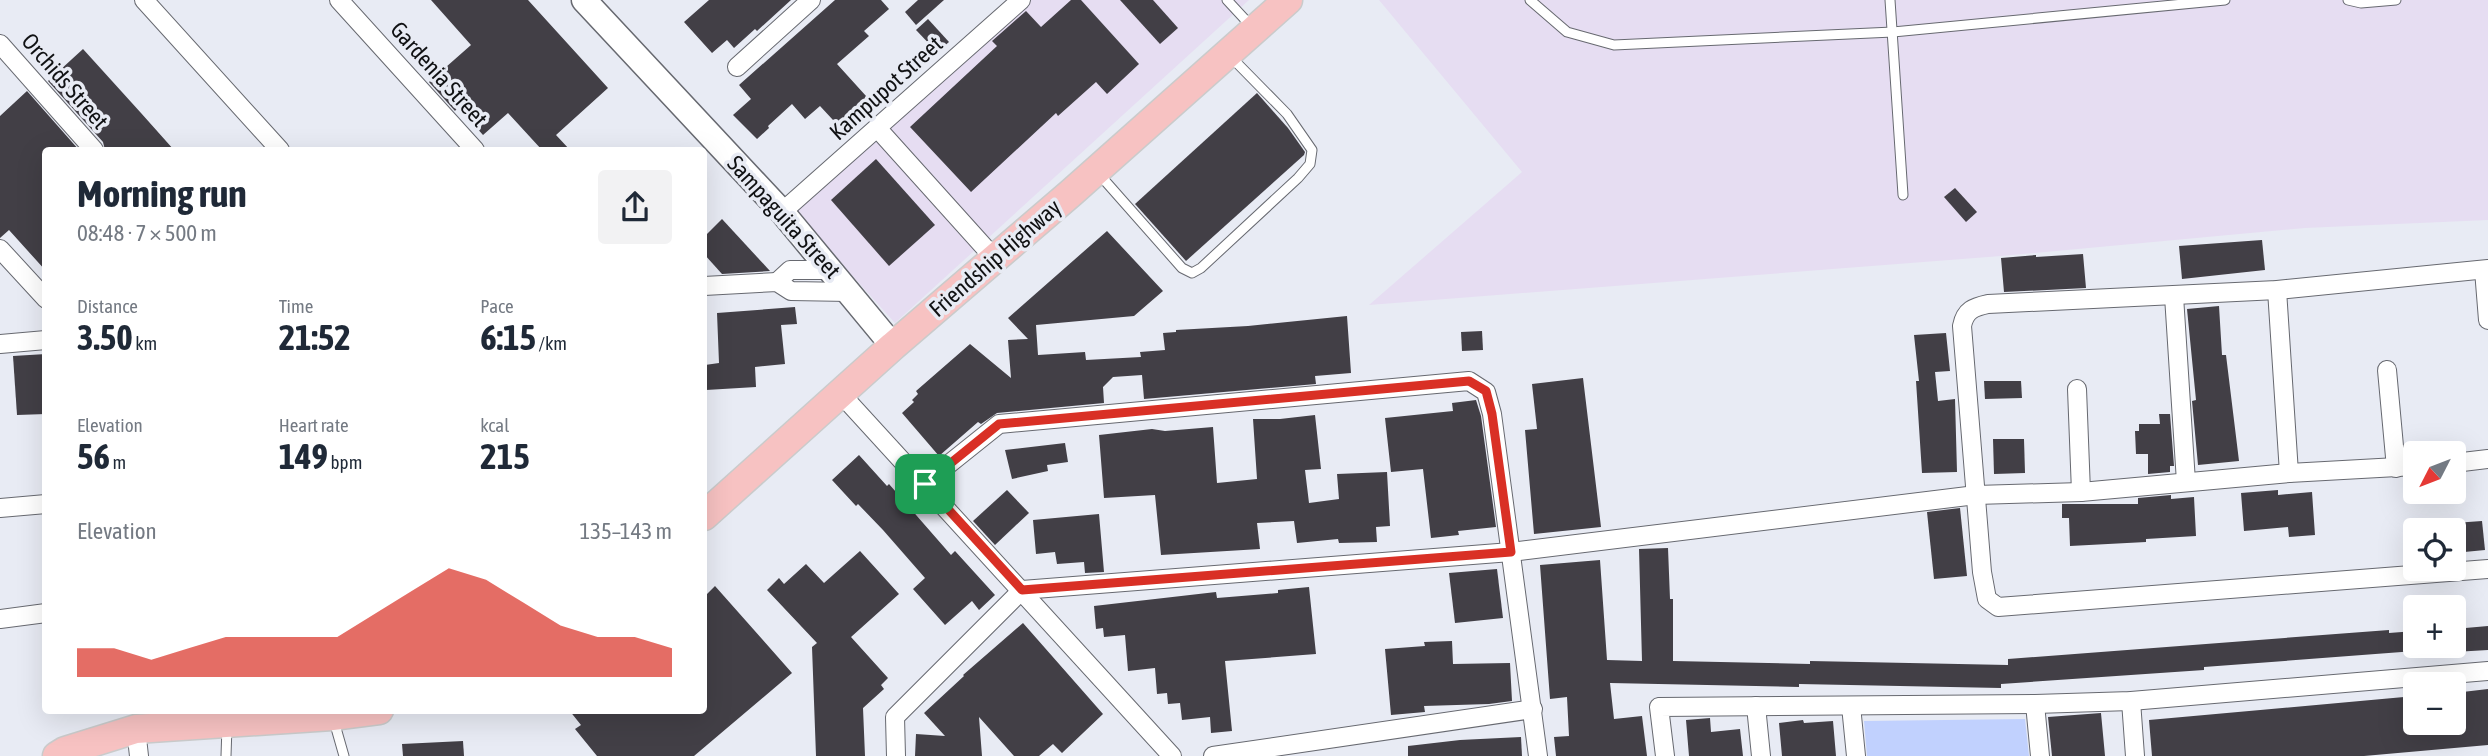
<!DOCTYPE html>
<meta charset="utf-8">
<style>
:root{--surface:#fff;--page:#f2f2f3;--text:#1f2937;--muted:#747a83;--accent:#d93025}
body{margin:0;font-family:"Asap Condensed",sans-serif;background:var(--page);color:var(--text);height:100vh;display:flex;flex-direction:column;font-size:26px;white-space:nowrap}
*{box-sizing:border-box;margin:0}
p{font-size:23px;color:var(--muted)}
.icon{flex:none;width:38px;height:38px;fill:none;stroke:currentColor;stroke-width:2;stroke-linecap:round;stroke-linejoin:round}
.map{position:relative;flex:1;overflow:hidden}
.panel{position:absolute;left:42px;top:147px;width:665px;height:567px;display:flex;flex-direction:column;background:var(--surface);border-radius:7px;box-shadow:0 7px 28px #0002}
.panel>*{flex:none}
.needle{width:46px;rotate:228deg}
.fabs{position:absolute;left:2403px;top:441px;display:grid;gap:14px}
.fabs a{display:grid;place-items:center;width:63px;height:63px;border-radius:7px;background:var(--surface);box-shadow:0 7px 28px #0002;font-size:35px}
.pin{position:absolute;display:grid;place-items:center;width:60px;height:60px;color:#fff;margin:-30px;border-radius:14px;box-shadow:0 4px 10px #0006}
.round{display:grid;place-items:center;flex:none;width:74px;height:74px;border-radius:7px;background:var(--page)}
.head{display:flex;align-items:center;justify-content:space-between;height:119px;padding:0 35px}
h1{font-size:38px;font-weight:700;line-height:52px}
.stats{display:grid;grid-template-columns:repeat(3,1fr);gap:10px;height:119px;padding:7px 35px}
.stats div{display:grid;align-content:center}
.stats b{font-size:35px;font-weight:700}
.stats small{font-size:19px;font-weight:400}
.stats p{font-size:19px}
.chart{height:196px;padding:14px 35px}
.chart p{display:flex;justify-content:space-between}
.chart svg{width:100%;height:126px;margin-top:7px;fill:var(--accent);opacity:.7}
.map>svg:first-child{display:block}
.commercial{fill:#e6ddf2}
.green{fill:#c1d1fe}
.building{fill:#423f46}
.lines{fill:none;stroke-linecap:round;stroke-linejoin:round}
.service-casing{stroke:#676970;stroke-width:11}
.minor-casing{stroke:#676970;stroke-width:20}
.secondary-casing{stroke:#676970;stroke-width:27}
.primary-casing{stroke:#cacbcb;stroke-width:31}
.service{stroke:#fff;stroke-width:9}
.minor{stroke:#fff;stroke-width:18}
.secondary{stroke:#fff;stroke-width:24}
.primary{stroke:#f7c2c2;stroke-width:28}
.route-casing{stroke:#fff;stroke-width:14}
.route{stroke:#d93025;stroke-width:9}
.labels{text-anchor:middle;stroke-width:7;stroke-linejoin:round;paint-order:stroke}
.street-label{font-size:23px;fill:#101113;stroke:#e8ebf4}
</style>
<div class="map">
<svg width="2488" height="756" viewBox="0 0 2488 756">
<rect width="100%" height="100%" fill="#e8ebf4"/>
<g class="commercial">
<path d="M1026,0H1249L895,323L792,209Z"/>
<path d="M1379,0H2488V220L2305,228L2001,256L1369,305L1522,172Z"/>
</g>
<path class="green" d="M2025,719L2029,756H1867L1864,721Z"/>
<g class="building">
<path d="M431,0H528L608,88L556,135L570,150H542L508,113L483,135L458,107L455,111L429,82L471,45Z"/>
<path d="M709,0H791L757,31L755,29L734,48L727,40L712,53L684,22Z"/>
<path d="M835,0H881L889,9L864,31L869,36L837,64L876,107L846,134L820,106L805,119L792,104L768,126L769,128L757,139L733,115L751,99L739,85Z"/>
<path d="M918,0H944L916,25L905,12Z"/>
<path d="M1071,0H1081L1139,64L1107,94L1096,82L1058,116L1056,113L971,192L910,127L997,46L992,41L1026,11L1041,27Z"/>
<path d="M1120,0H1153L1178,28L1160,44Z"/>
<path d="M928,19L949,42L937,52L916,30Z"/>
<path d="M83,49L141,113L174,150H105L103,142L48,81Z"/>
<path d="M27,91L79,150H46V271L9,230L0,238V116Z"/>
<path d="M1257,93L1288,128L1305,152L1304,155L1186,261L1135,204Z"/>
<path d="M876,159L935,225L889,266L831,200Z"/>
<path d="M1955,188L1977,212L1966,222L1944,197Z"/>
<path d="M722,219L770,271L722,274L704,254V237Z"/>
<path d="M1107,231L1163,291L1134,316L1036,325L1038,355L1085,352L1086,360L1141,357L1140,352L1165,350L1163,333L1176,332V330L1248,326L1347,316L1351,373L1315,376L1316,384L1144,399L1142,375L1113,377L1103,387L1104,403L997,413L981,424L978,422L939,456L902,413L914,402L912,400L918,394L916,391L970,344L1011,378L1008,340L1028,339L1008,318Z"/>
<path d="M2262,240L2265,270L2182,279L2179,246Z"/>
<path d="M2083,254L2086,288L2004,292L2001,258L2036,255V257Z"/>
<path d="M2219,306L2222,355H2226L2239,461L2198,465L2192,401L2196,400L2187,309Z"/>
<path d="M795,307L797,324L781,325L785,364L755,367L756,387L706,390L705,365L719,363L717,313Z"/>
<path d="M1482,331L1483,350L1462,351L1461,332Z"/>
<path d="M1946,333L1950,371L1935,372L1938,401L1955,399L1957,472L1922,473L1916,381H1919L1914,335Z"/>
<path d="M46,354V414L17,415L13,356Z"/>
<path d="M1583,378L1601,527L1534,534L1525,430L1537,429L1532,384Z"/>
<path d="M1984,381H2021L2022,398L1985,399Z"/>
<path d="M1476,400L1481,416L1496,527L1458,531L1459,535L1431,538L1423,469L1391,472L1385,418L1453,411L1452,403Z"/>
<path d="M2159,414H2170L2174,466H2170V472L2148,474V454H2136L2135,431H2139V424H2160Z"/>
<path d="M1315,415L1321,469L1305,470L1309,503L1339,499L1337,474L1387,472L1390,526L1376,527L1377,542L1339,543L1338,539L1297,543L1294,521L1257,523L1260,549L1161,555L1155,495L1104,498L1099,435L1152,429L1165,431L1213,427L1217,483L1257,479L1253,419H1280Z"/>
<path d="M1993,439H2024L2025,473L1994,474Z"/>
<path d="M1065,443L1068,462L1047,465L1048,471L1012,479L1005,450Z"/>
<path d="M859,455L887,486L889,484L951,555L955,551L995,595L979,610L972,601L945,625L913,589L925,578L883,530L858,504L856,506L832,480Z"/>
<path d="M1007,490L1029,513L995,545L973,521Z"/>
<path d="M2278,490V495L2312,492L2315,535L2289,537L2288,527L2244,531L2241,493Z"/>
<path d="M2171,495V499L2194,497L2196,536L2146,539V542L2070,546L2069,518H2062V504H2138V498Z"/>
<path d="M1960,508L1967,576L1934,579L1927,512Z"/>
<path d="M1099,514L1104,572L1085,573L1084,562L1057,564L1055,552L1036,554L1033,520Z"/>
<path d="M2482,521L2485,550L2454,553V523Z"/>
<path d="M1668,548L1670,599H1673V661L1810,664V661L2008,665V659L2389,630V633L2415,631V651L2204,667V670L2001,684V688L1799,684V687L1610,683L1614,719L1642,716L1647,756H1556L1554,737L1569,736L1567,697L1550,699L1540,565L1600,560L1607,660L1642,661L1639,549Z"/>
<path d="M860,551L899,594L851,637L888,678L881,685L884,689L863,708L865,756H816L812,647L817,643L767,590L779,578L784,584L806,564L824,583Z"/>
<path d="M1497,569L1503,618L1455,623L1449,573Z"/>
<path d="M715,586L792,673L694,756H597L575,729L581,725L569,710H704V597Z"/>
<path d="M1309,587L1316,654L1225,661L1232,731L1211,733L1210,717L1182,720L1180,703L1168,704L1167,693L1157,694L1155,668L1128,671L1125,635L1104,637L1103,628L1096,629L1094,606L1216,592L1217,598L1278,593V590Z"/>
<path d="M1023,623L1103,714L1062,753L1053,744L1039,756H1014L979,717L982,756H915L916,734L945,736L924,713L964,676L963,675Z"/>
<path d="M2488,626V650L2454,652V629Z"/>
<path d="M1452,641L1453,664L1510,663L1512,701L1489,704L1424,706L1425,712L1391,715L1385,649L1425,646L1424,642Z"/>
<path d="M2488,689V745L2364,756H2152L2149,720L2415,696V726L2454,723V693Z"/>
<path d="M2101,713L2105,756H2052L2048,717Z"/>
<path d="M1710,718L1711,732L1740,729L1743,756H1689L1686,720Z"/>
<path d="M1803,720L1804,723L1833,721L1836,756H1782L1779,723Z"/>
<path d="M1521,737L1522,756H1408V746L1460,740Z"/>
<path d="M463,741L464,756H403L402,744Z"/>
</g>
<g class="lines">
<defs>
<g id="service">
<path d="M1227,0L1252,27"/>
<path d="M1530,0L1567,32L1614,45L1893,32L2225,0"/>
<path d="M1890,0L1903,195"/>
<path d="M2348,0L2361,3L2396,0"/>
<path d="M1099,174L1182,268L1192,273L1201,268L1298,178L1310,164L1312,150L1287,114L1230,56"/>
<path d="M334,721L344,756"/>
<path d="M226,756L227,726"/>
</g>
<g id="minor">
<path d="M144,0L280,150"/>
<path d="M339,0L475,150"/>
<path d="M0,44L94,150"/>
<path d="M737,67L811,0"/>
<path d="M878,129L995,259"/>
<path d="M782,212L1021,0"/>
<path d="M0,249L46,299"/>
<path d="M2488,269L2277,290L1988,304C1974,307 1965,310 1962,326L1982,572L1987,599L1998,607L2488,569"/>
<path d="M2484,270L2488,320"/>
<path d="M777,282L790,270H832"/>
<path d="M704,286L777,282L791,291L849,292"/>
<path d="M2277,290L2289,473"/>
<path d="M2174,296L2186,482"/>
<path d="M0,344L46,340"/>
<path d="M2387,370L2396,468"/>
<path d="M2077,389L2081,492"/>
<path d="M841,394L1172,756"/>
<path d="M2454,463L2488,459"/>
<path d="M924,484L999,424L1469,381L1486,392L1492,414L1538,756"/>
<path d="M0,508L46,504"/>
<path d="M0,619L46,613"/>
<path d="M2131,701L2135,756"/>
<path d="M2035,704L2040,756"/>
<path d="M1756,706L1761,756"/>
<path d="M1851,706L1856,756"/>
<path d="M136,729L139,756"/>
<path d="M896,756L895,717L1022,590L1511,552L1976,495L2081,492L2289,473L2415,466"/>
<path d="M1213,756L1533,709"/>
<path d="M1665,756L1659,707L2035,704L2131,701L2488,671"/>
</g>
<path id="secondary" d="M584,0L782,212L893,346"/>
<g id="primary">
<path d="M704,516L893,346L1071,193L1288,0"/>
<path d="M57,756L65,751L136,729L332,716L379,710"/>
</g>
</defs>
<use href="#service" class="service-casing"/>
<use href="#minor" class="minor-casing"/>
<use href="#secondary" class="secondary-casing"/>
<use href="#primary" class="primary-casing"/>
<use href="#service" class="service"/>
<use href="#minor" class="minor"/>
<use href="#secondary" class="secondary"/>
<use href="#primary" class="primary"/>
</g>
<g class="lines">
<defs>
<path id="route" d="M1469,381L1486,391L1492,414L1511,552L1022,590L925,484L999,424Z"/>
</defs>
<use href="#route" class="route-casing"/>
<use href="#route" class="route"/>
</g>
<g class="labels">
<g class="street-label">
<text transform="translate(439 74) rotate(48)" y="8">Gardenia Street</text>
<text transform="translate(65 81) rotate(49)" y="8">Orchids Street</text>
<text transform="translate(886 88) rotate(-42)" y="8">Kampupot Street</text>
<text transform="translate(784 217) rotate(48)" y="8">Sampaguita Street</text>
<text transform="translate(995 258) rotate(-41)" y="8">Friendship Highway</text>
</g>
</g>
</svg>
<div class="fabs">
<a><svg class="needle" viewBox="-14 -14 28 28"><path d="M0-13l5 13h-10z" fill="#e53935"/><path d="M0 13l5-13h-10z" fill="#747a83"/></svg></a>
<a><svg class="icon" aria-label="locate" viewBox="0 0 24 24"><circle cx="12" cy="12" r="6"/><path d="M12 2v4M12 18v4M2 12h4M18 12h4"/></svg></a>
<a>+</a>
<a>−</a>
</div>
<div class="pin" style="left:925px;top:484px;background:#1e9e55"><svg class="icon" aria-label="arrive" viewBox="0 0 24 24"><path d="M6 21V4h12l-3 4 3 4H6"/></svg></div>
<section class="panel">
<div class="head"><div><h1>Morning run</h1><p>08:48 · 7 × 500 m</p></div><a class="round"><svg class="icon" aria-label="share" viewBox="0 0 24 24"><path d="M12 15V3M7 8l5-5 5 5M5 13v7h14v-7"/></svg></a></div>
<div class="stats">
<div><p>Distance</p><b>3.50<small> km</small></b></div>
<div><p>Time</p><b>21:52</b></div>
<div><p>Pace</p><b>6:15<small> /km</small></b></div>
</div>
<div class="stats">
<div><p>Elevation</p><b>56<small> m</small></b></div>
<div><p>Heart rate</p><b>149<small> bpm</small></b></div>
<div><p>kcal</p><b>215</b></div>
</div>
<div class="chart"><p><span>Elevation</span>135–143 m</p>
<svg viewBox="0 0 160 44" preserveAspectRatio="none"><path d="M0 44V34L10 34L20 38L30 34L40 30L50 30L60 30L70 30L80 22L90 14L100 6L110 10L120 18L130 26L140 30L150 30L160 34V44z"/></svg>
</div>
</section>
</div>
